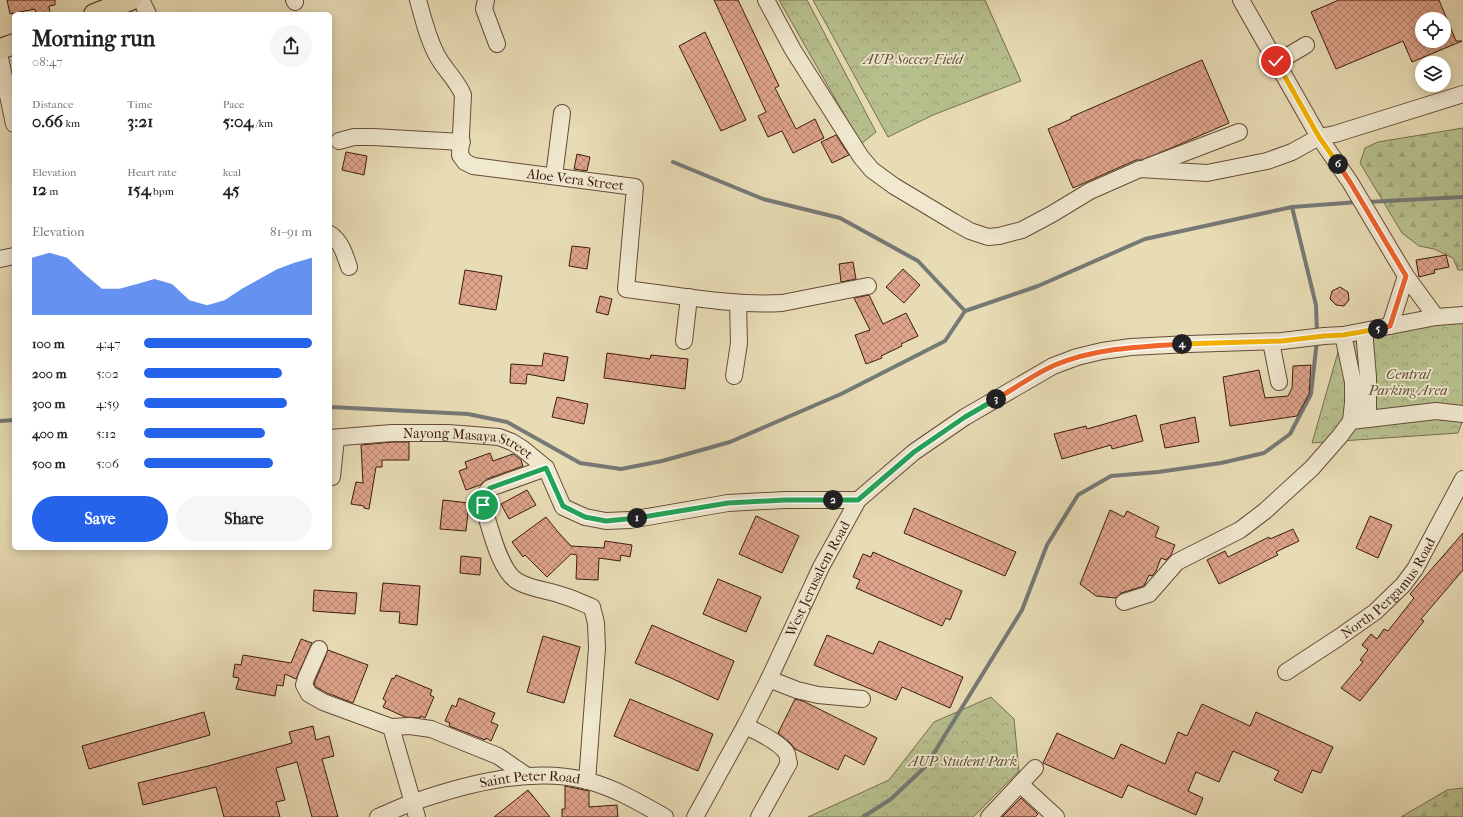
<!DOCTYPE html>
<meta charset="utf-8">
<style>
:root{--surface:#fff;--page:#f6f6f6;--text:#222;--muted:#767676;--accent:#2563eb}
body{margin:0;font-family:"IM FELL French Canon",serif;background:var(--page);color:var(--text);height:100vh;display:flex;flex-direction:column;font-size:15px;white-space:nowrap}
*{box-sizing:border-box;margin:0}
p{font-size:13px;color:var(--muted)}
.icon{flex:none;width:22px;height:22px;fill:none;stroke:currentColor;stroke-width:2;stroke-linecap:round;stroke-linejoin:round}
.map{position:relative;flex:1;overflow:hidden}
.sheet{position:absolute;left:12px;top:12px;width:320px;height:538px;display:flex;flex-direction:column;background:var(--surface);border-radius:6px;box-shadow:0 2px 10px #0003}
.sheet>*{flex:none}
.buttons{position:absolute;left:1415px;top:12px;display:grid;gap:8px}
.buttons a{display:grid;place-items:center;width:36px;height:36px;border-radius:50%;background:var(--surface);box-shadow:0 2px 10px #0003;font-size:20px}
.pin{position:absolute;display:grid;place-items:center;width:34px;height:34px;color:#fff;margin:-17px;border:2px solid #fff;border-radius:50%;box-shadow:0 1px 4px #0007}
.km{position:absolute;width:20px;height:20px;margin:-10px;border-radius:50%;background:#222;color:#fff;font-size:11px;line-height:20px;text-align:center}
.round{display:grid;place-items:center;flex:none;width:42px;height:42px;border-radius:21px;background:var(--page)}
.overview{display:flex;align-items:center;justify-content:space-between;height:68px;padding:0 20px}
h1{font-size:22px;font-weight:700;line-height:30px}
.stats{display:grid;grid-template-columns:repeat(3,1fr);gap:6px;height:68px;padding:4px 20px}
.stats div{display:grid;align-content:center}
.stats b{font-size:17px;font-weight:700}
.stats small{font-size:11px;font-weight:400}
.stats p{font-size:11px}
.chart{height:112px;padding:8px 20px}
.chart p{display:flex;justify-content:space-between}
.chart svg{width:100%;height:72px;margin-top:4px;fill:var(--accent);opacity:.7}
.cta{display:flex;gap:8px;margin-top:auto;padding:8px 20px}
.cta a{flex:1;height:46px;border-radius:24px;background:var(--accent);color:#fff;font-size:16px;font-weight:700;line-height:46px;text-align:center}
.cta a+a{background:var(--page);color:var(--text)}
ul{padding:0 20px;list-style:none;font-size:13px}
li{display:grid;grid-template-columns:64px 48px 1fr;align-items:center;height:30px}
li i{height:10px;border-radius:5px;background:var(--accent)}
.map>svg:first-child{display:block}
.forest{fill:url(#forest-firs);stroke:#796e4e}
.park{fill:url(#park-crowns);stroke:#796e4e}
.lines{fill:none;stroke-linecap:round;stroke-linejoin:round}
.stream{stroke:#767976;stroke-width:4}
.building{fill:url(#building-cross-hatch);stroke:#3b1b10;fill-rule:evenodd}
.minor-casing{stroke:#664b39;stroke-width:18}
.major-casing{stroke:#3b1b10;stroke-width:22}
.minor{stroke:#f0e8cf;stroke-width:16}
.major{stroke:#e8dcb5;stroke-width:20}
.split-1-casing{stroke:#fff;stroke-width:8}
.split-2-casing{stroke:#fff;stroke-width:8}
.split-3-casing{stroke:#fff;stroke-width:8}
.split-4-casing{stroke:#fff;stroke-width:8}
.split-5-casing{stroke:#fff;stroke-width:8}
.split-6-casing{stroke:#fff;stroke-width:8}
.split-7-casing{stroke:#fff;stroke-width:8}
.split-1{stroke:#22a559;stroke-width:5}
.split-2{stroke:#22a559;stroke-width:5}
.split-3{stroke:#22a559;stroke-width:5}
.split-4{stroke:#f0652b;stroke-width:5}
.split-5{stroke:#f5b400;stroke-width:5}
.split-6{stroke:#f0652b;stroke-width:5}
.split-7{stroke:#f5b400;stroke-width:5}
.labels{text-anchor:middle;stroke-width:3.5;stroke-linejoin:round;paint-order:stroke}
.park-label{font-size:14px;font-style:italic;fill:#604d36;stroke:#f0e8cf}
.street-label{font-size:14px;fill:#3b1b10;stroke:#f0e8cf}
</style>
<div class="map">
<svg width="1463" height="817" viewBox="0 0 1463 817">
<defs>
<pattern id="forest-firs" width="22" height="20" patternUnits="userSpaceOnUse"><rect width="22" height="20" fill="#b7c08d"/><path d="M5 1l3.5 6h-7zM16 11l3.5 6h-7z" fill="#9ea479"/></pattern>
<pattern id="park-crowns" width="20" height="18" patternUnits="userSpaceOnUse"><rect width="20" height="18" fill="#b7c08d"/><path d="M2 6a3 3 0 1 1 6 0M12 15a3 3 0 1 1 6 0" fill="none" stroke="#9ea479"/></pattern>
<pattern id="building-cross-hatch" width="8" height="8" patternUnits="userSpaceOnUse"><rect width="8" height="8" fill="#dea38a"/><path d="M0 0l8 8M0 8l8-8" fill="none" stroke="#b5846f"/></pattern>
</defs>
<rect width="100%" height="100%" fill="#e8dcb5"/>
<filter id="stains"><feTurbulence type="fractalNoise" baseFrequency=".005" numOctaves="4"/><feColorMatrix values="0 0 0 0 .2 0 0 0 0 .09 0 0 0 0 .02 0 0 0 .5 -.17"/></filter>
<radialGradient id="worn" r=".72"><stop offset=".6" stop-color="#630" stop-opacity="0"/><stop offset="1" stop-color="#630" stop-opacity=".3"/></radialGradient>
<g class="forest">
<path d="M1463,128V270H1458L1453,258L1434,249L1419,246L1402,233L1360,163L1365,148L1378,142Z"/>
<path d="M1463,788V817H1401L1447,790Z"/>
</g>
<g class="park">
<path d="M779,0H807L876,132L861,144Z"/>
<path d="M813,0H985L1021,81L933,115L888,137Z"/>
<path d="M1463,321V420L1458,433L1312,443L1342,338Z"/>
<path d="M991,697L1014,719L1019,771L973,817H808L889,780L934,722Z"/>
</g>
<g class="lines">
<g class="stream">
<path d="M673,162L763,199L840,218L918,261L965,311"/>
<path d="M1367,202L1463,197"/>
<path d="M1292,207L1316,305L1317,333"/>
<path d="M330,407L468,414L507,422L580,463L621,469L662,461L730,442L841,394L945,341L965,311L1038,286L1145,239L1292,207L1358,202"/>
<path d="M0,421L14,420"/>
<path d="M863,817L891,799L926,766L1022,610L1047,545L1078,495L1111,476L1158,472L1221,463L1264,453L1290,434L1311,394L1317,340"/>
</g>
</g>
<g class="building">
<path d="M7,0H55V5L49,6L50,14H36L35,9L10,14Z"/>
<path d="M714,0H738L779,86L775,88L796,129L815,119L824,138L793,153L782,131L768,137L758,116L766,112Z"/>
<path d="M1339,0H1439L1456,41H1462L1412,62L1403,41L1336,69L1311,12ZM1422,19H1444V41H1422Z"/>
<path d="M705,32L746,120L721,131L679,46Z"/>
<path d="M1202,60L1229,123L1176,146L1142,160H1136L1073,188L1048,129L1071,119V117Z"/>
<path d="M836,135L849,155L832,163L821,142Z"/>
<path d="M346,152L367,156L364,175L342,170Z"/>
<path d="M577,154L590,157L587,171L574,169Z"/>
<path d="M572,246L590,248L587,269L569,266Z"/>
<path d="M1446,255L1449,267L1434,270L1435,273L1419,277L1416,260Z"/>
<path d="M853,262L856,279L841,282L839,264Z"/>
<path d="M903,269L920,285L904,303L886,287Z"/>
<path d="M465,270L502,276L496,310L459,304Z"/>
<path d="M1340,287L1348,292L1349,300L1344,306L1336,305L1330,299L1332,291Z"/>
<path d="M869,295L883,324L906,313L918,336L901,344L902,346L881,356L882,358L866,364L855,335L870,330L854,298Z"/>
<path d="M600,296L612,299L608,315L596,312Z"/>
<path d="M544,353L568,357L564,381L527,374L526,384L510,383L511,364L542,366Z"/>
<path d="M607,353L650,359L651,355L688,359L685,389L604,378Z"/>
<path d="M1311,365L1309,394L1297,416L1230,426L1223,377L1259,370L1265,398L1288,396L1292,388L1293,366Z"/>
<path d="M557,397L588,404L584,424L552,417Z"/>
<path d="M1136,415L1143,441L1112,449L1111,445L1062,459L1054,434L1086,426L1087,429Z"/>
<path d="M1195,417L1199,442L1165,448L1160,425Z"/>
<path d="M392,442H409V460H382V467H376L369,509L364,508V506L351,504L356,482L363,483L361,445Z"/>
<path d="M490,453L493,461L513,454L521,460L523,466L487,479L480,485L466,490L459,471L467,468L465,462Z"/>
<path d="M527,490L536,505L509,519L501,504Z"/>
<path d="M443,500L469,503L466,531L440,529Z"/>
<path d="M914,508L1016,552L1005,576L904,533Z"/>
<path d="M1110,510L1124,517L1127,511L1159,527L1155,537L1175,545L1171,555L1166,560L1161,558L1156,571L1152,576L1149,575L1144,586L1121,593L1116,598L1096,596L1080,584Z"/>
<path d="M756,516L799,536L782,573L739,554Z"/>
<path d="M1370,516L1392,525L1378,558L1356,548Z"/>
<path d="M546,517L558,532L571,546L604,548L605,541L632,545L630,557L621,555L620,561L599,558L598,580L576,579L577,555L571,554L547,577L525,555L523,557L512,542Z"/>
<path d="M1293,529L1299,541L1276,552L1278,555L1219,584L1207,560L1225,551L1228,557L1269,537L1270,539Z"/>
<path d="M1463,533V570L1421,619L1424,621L1360,701L1341,688L1363,662L1360,660L1368,650L1362,645L1371,634L1377,639L1384,629L1388,631L1414,598L1410,594Z"/>
<path d="M873,552L962,591L950,620L946,618L942,626L856,588L860,580L853,577L863,554L871,557Z"/>
<path d="M461,556L481,558L480,575L460,573Z"/>
<path d="M718,579L761,597L746,632L703,614Z"/>
<path d="M383,583L420,586L417,625L399,623L400,612L380,611Z"/>
<path d="M314,590L357,593L355,614L313,611Z"/>
<path d="M652,625L734,661L718,700L671,678L635,663Z"/>
<path d="M827,635L873,654L879,641L963,677L950,708L902,687L896,700L814,665Z"/>
<path d="M543,636L580,647L564,703L527,692Z"/>
<path d="M301,639L312,643L296,679L285,674L283,686L277,685L275,696L236,689L239,678L233,677L235,664L241,665L243,655L291,663Z"/>
<path d="M328,650L368,665L353,703L327,693L316,687L314,684Z"/>
<path d="M396,675L432,690L430,695L434,697L425,718L421,716L420,718L405,717L383,707L386,701L383,699L392,678L394,679Z"/>
<path d="M459,698L495,713L491,722L498,725L491,741L486,738L485,740L449,726L450,723L445,721L452,705L456,707Z"/>
<path d="M630,699L713,734L698,771L614,736Z"/>
<path d="M795,699L803,701L877,738L864,765L845,755L838,770L795,749L790,743L778,733Z"/>
<path d="M1202,704L1250,726L1256,712L1333,747L1321,773L1312,770L1302,793L1274,780L1279,771L1233,751L1219,782L1196,772L1188,791L1203,798L1196,815L1128,785L1122,798L1043,763L1057,733L1114,759L1121,744L1165,764L1178,732L1187,736Z"/>
<path d="M204,712L210,735L89,769L82,746Z"/>
<path d="M313,726L316,740L329,736L334,756L322,759L338,817H312L297,762L276,768L285,800L276,802L280,817H224L216,787L143,805L138,783L208,766L292,743L289,732Z"/>
<path d="M565,786L589,791V807L617,805L618,817H562V809H565Z"/>
<path d="M528,790L550,817H494Z"/>
<path d="M1021,798L1038,814L1035,817H1002Z"/>
</g>
<g class="lines">
<defs>
<g id="minor">
<path d="M141,0L148,14"/>
<path d="M294,0L295,2"/>
<path id="s1" d="M418,0C423,18 429,43 439,59C447,72 458,82 463,95L460,155L465,162L473,166L635,187L626,289C678,295 730,306 782,303L868,286"/>
<path d="M486,0L484,9L497,44"/>
<path d="M766,0L793,50L861,157L872,170L894,186L954,222L970,231L988,237L999,236L1022,230L1052,214L1090,191L1140,169L1207,173L1267,161L1292,152L1319,137L1335,134L1463,94"/>
<path d="M1241,0L1319,137L1350,182L1406,276L1436,317"/>
<path d="M0,58L14,124"/>
<path d="M1276,61L1291,54L1306,45"/>
<path d="M339,141L354,137H373L462,142"/>
<path d="M1147,167L1239,132"/>
<path d="M554,176L562,113"/>
<path d="M330,234C341,241 345,255 349,267"/>
<path d="M0,259L14,256"/>
<path d="M1390,326L1406,276"/>
<path d="M1365,332V342L1368,377V419"/>
<path d="M684,341L689,297"/>
<path d="M1271,342L1279,382"/>
<path d="M734,376L739,343L738,303"/>
<path d="M1351,421L1436,411L1463,414"/>
<path id="s2" d="M330,438L392,433H448L499,437L512,442L523,449L546,468L563,507L585,517L606,521L630,520L728,503L785,500H858"/>
<path d="M546,468L490,488C479,499 484,509 488,522C493,539 502,572 517,581C530,589 547,590 561,595C572,598 582,603 592,607L596,623L597,648L587,781"/>
<path d="M332,477L336,438"/>
<path d="M1124,602L1149,594L1177,562L1240,530L1265,511L1312,468L1340,436L1351,421L1353,403V382L1343,335"/>
<path d="M319,649L306,678L304,685L309,694L323,702L391,727L417,817"/>
<path id="s3" d="M1286,672L1338,638L1375,612L1403,585L1415,569L1463,479"/>
<path d="M769,679L797,690L818,695L862,699"/>
<path d="M745,726C756,731 781,743 787,754C788,757 788,761 789,763L759,817"/>
<path d="M391,727L410,726L431,729L498,756L527,776"/>
<path d="M1020,784L1056,817"/>
<path id="s4" d="M378,817C390,812 402,806 414,802C466,784 533,766 588,781C615,788 640,803 665,817"/>
<path id="s5" d="M695,817L745,726L769,679L821,567L858,500L914,452L965,417L1053,366L1077,357L1102,351L1131,347L1189,344L1282,341L1324,336L1343,335L1436,317L1463,315"/>
<path d="M989,817L1035,768"/>
</g>
<g id="major">
<path d="M94,14L131,0"/>
<path d="M0,49L14,44"/>
</g>
</defs>
<use href="#minor" class="minor-casing"/>
<use href="#major" class="major-casing"/>
<use href="#minor" class="minor"/>
<use href="#major" class="major"/>
</g>
<g class="lines">
<defs>
<path id="split-1" d="M483,505L484,494L490,488L546,468L563,506L585,517L606,521L637,518"/>
<path id="split-2" d="M637,518L728,503L785,500H833"/>
<path id="split-3" d="M833,500H858L914,452L965,417L996,399"/>
<path id="split-4" d="M996,399C1014,389 1036,373 1055,365C1095,348 1138,347 1182,344"/>
<path id="split-5" d="M1182,344L1282,341L1324,336L1343,335L1378,329"/>
<path id="split-6" d="M1338,164L1350,182L1406,276L1390,326L1378,329"/>
<path id="split-7" d="M1276,61L1319,137L1338,164"/>
</defs>
<use href="#split-1" class="split-1-casing"/>
<use href="#split-2" class="split-2-casing"/>
<use href="#split-3" class="split-3-casing"/>
<use href="#split-4" class="split-4-casing"/>
<use href="#split-5" class="split-5-casing"/>
<use href="#split-6" class="split-6-casing"/>
<use href="#split-7" class="split-7-casing"/>
<use href="#split-1" class="split-1"/>
<use href="#split-2" class="split-2"/>
<use href="#split-3" class="split-3"/>
<use href="#split-4" class="split-4"/>
<use href="#split-5" class="split-5"/>
<use href="#split-6" class="split-6"/>
<use href="#split-7" class="split-7"/>
</g>
<g class="labels">
<g class="park-label">
<text x="913" y="64">AUP Soccer Field</text>
<text x="1408" y="379">Central<tspan x="1408" dy="16">Parking Area</tspan></text>
<text x="963" y="766">AUP Student Park</text>
</g>
<g class="street-label">
<text dy="5" stroke="none"><textPath href="#s1" startOffset="287">Aloe Vera Street</textPath></text>
<text dy="5" stroke="none"><textPath href="#s2" startOffset="140">Nayong Masaya Street</textPath></text>
<text dy="5" stroke="none"><textPath href="#s5" startOffset="268">West Jerusalem Road</textPath></text>
<text dy="5" stroke="none"><textPath href="#s3" startOffset="134">North Pergamus Road</textPath></text>
<text dy="5" stroke="none"><textPath href="#s4" startOffset="158">Saint Peter Road</textPath></text>
</g>
</g>
<rect width="100%" height="100%" filter="url(#stains)"/>
<rect width="100%" height="100%" fill="url(#worn)"/>
</svg>
<div class="buttons">
<a><svg class="icon" aria-label="locate" viewBox="0 0 24 24"><circle cx="12" cy="12" r="6"/><path d="M12 2v4M12 18v4M2 12h4M18 12h4"/></svg></a>
<a><svg class="icon" aria-label="layers" viewBox="0 0 24 24"><path d="M12 4l9 5-9 5-9-5zM3 14l9 5 9-5"/></svg></a>
</div>
<div class="pin" style="left:483px;top:505px;background:#1e9e55"><svg class="icon" aria-label="arrive" viewBox="0 0 24 24"><path d="M6 21V4h12l-3 4 3 4H6"/></svg></div>
<div class="pin" style="left:1276px;top:61px;background:#d93025"><svg class="icon" aria-label="check" viewBox="0 0 24 24"><path d="M5 12l5 5 9-10"/></svg></div>
<b class="km" style="left:637px;top:518px">1</b>
<b class="km" style="left:833px;top:500px">2</b>
<b class="km" style="left:996px;top:399px">3</b>
<b class="km" style="left:1182px;top:344px">4</b>
<b class="km" style="left:1378px;top:329px">5</b>
<b class="km" style="left:1338px;top:164px">6</b>
<section class="sheet">
<div class="overview"><div><h1>Morning run</h1><p>08:47</p></div><a class="round"><svg class="icon" aria-label="share" viewBox="0 0 24 24"><path d="M12 15V3M7 8l5-5 5 5M5 13v7h14v-7"/></svg></a></div>
<div class="stats">
<div><p>Distance</p><b>0.66<small> km</small></b></div>
<div><p>Time</p><b>3:21</b></div>
<div><p>Pace</p><b>5:04<small> /km</small></b></div>
</div>
<div class="stats">
<div><p>Elevation</p><b>12<small> m</small></b></div>
<div><p>Heart rate</p><b>154<small> bpm</small></b></div>
<div><p>kcal</p><b>45</b></div>
</div>
<div class="chart"><p><span>Elevation</span>81–91 m</p>
<svg viewBox="0 0 160 44" preserveAspectRatio="none"><path d="M0 44V9L10 6L20 9L30 19L40 28L50 28L60 25L70 22L80 25L90 35L100 38L110 35L120 28L130 22L140 16L150 12L160 9V44z"/></svg>
</div>
<ul>
<li><b>100 m</b>4:47<i style="width:100%"></i></li>
<li><b>200 m</b>5:02<i style="width:82%"></i></li>
<li><b>300 m</b>4:59<i style="width:85%"></i></li>
<li><b>400 m</b>5:12<i style="width:72%"></i></li>
<li><b>500 m</b>5:06<i style="width:77%"></i></li>
</ul>
<div class="cta"><a>Save</a><a>Share</a></div>
</section>
</div>
